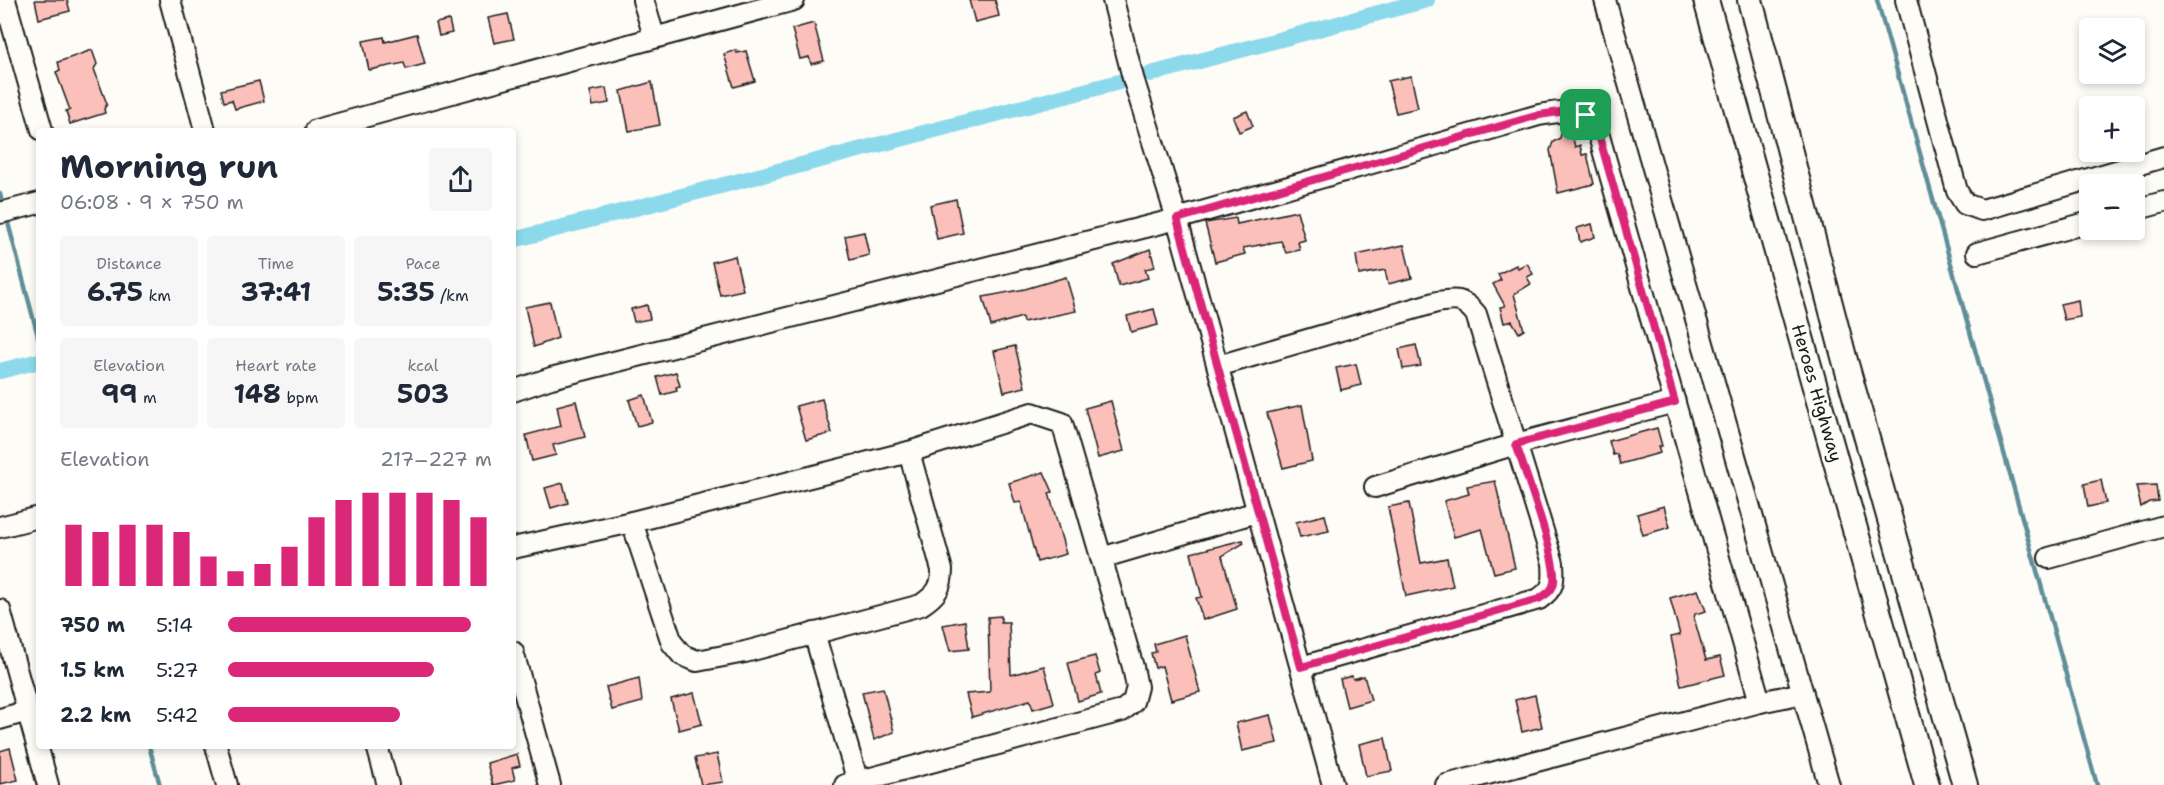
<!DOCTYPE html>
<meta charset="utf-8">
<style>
:root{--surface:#fff;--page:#f6f6f7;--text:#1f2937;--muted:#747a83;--accent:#db2777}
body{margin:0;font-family:"Shantell Sans",sans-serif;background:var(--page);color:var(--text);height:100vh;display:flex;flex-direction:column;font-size:22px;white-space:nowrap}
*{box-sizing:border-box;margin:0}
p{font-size:20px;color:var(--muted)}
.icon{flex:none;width:33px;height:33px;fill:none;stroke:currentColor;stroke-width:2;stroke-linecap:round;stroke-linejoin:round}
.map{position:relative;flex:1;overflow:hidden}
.side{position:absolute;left:36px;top:128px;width:480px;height:621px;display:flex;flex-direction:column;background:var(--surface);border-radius:6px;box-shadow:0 3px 9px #0003}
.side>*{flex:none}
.fabs{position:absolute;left:2079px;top:18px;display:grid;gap:12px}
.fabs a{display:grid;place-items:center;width:66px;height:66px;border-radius:6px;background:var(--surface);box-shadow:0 3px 9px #0003;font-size:30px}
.pin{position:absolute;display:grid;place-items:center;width:51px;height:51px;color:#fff;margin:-26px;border-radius:12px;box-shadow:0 3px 9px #0006}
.round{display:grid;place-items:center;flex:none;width:63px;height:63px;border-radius:6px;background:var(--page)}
.headline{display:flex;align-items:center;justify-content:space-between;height:102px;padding:0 24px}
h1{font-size:33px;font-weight:700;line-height:45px}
.figures{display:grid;grid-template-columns:repeat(3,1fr);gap:9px;height:102px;padding:6px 24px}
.figures div{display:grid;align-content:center;border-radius:6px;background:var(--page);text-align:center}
.figures b{font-size:26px;font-weight:700}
.figures small{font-size:16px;font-weight:400}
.figures p{font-size:16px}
.chart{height:168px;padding:12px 24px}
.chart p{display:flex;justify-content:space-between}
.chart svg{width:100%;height:108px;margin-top:6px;stroke:var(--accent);stroke-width:6}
ul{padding:0 24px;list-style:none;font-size:20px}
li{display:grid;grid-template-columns:96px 72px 1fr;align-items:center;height:45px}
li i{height:15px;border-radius:8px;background:var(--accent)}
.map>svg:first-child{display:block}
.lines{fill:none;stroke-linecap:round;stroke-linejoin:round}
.stream{stroke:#5f8d98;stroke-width:4.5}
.canal{stroke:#8cd9eb;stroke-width:16}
.building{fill:#fcc0bb;stroke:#1c1c1c;stroke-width:1.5}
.minor-casing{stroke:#1c1c1c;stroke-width:24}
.major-casing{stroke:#1c1c1c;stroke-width:28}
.minor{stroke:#fdfcf7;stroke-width:20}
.major{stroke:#fdfcf7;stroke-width:24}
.route-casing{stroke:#fff;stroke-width:12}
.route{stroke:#db2777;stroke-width:8}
.labels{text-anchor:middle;stroke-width:5;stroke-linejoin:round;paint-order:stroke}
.street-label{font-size:18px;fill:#1c1c1c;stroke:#fdfcf7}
</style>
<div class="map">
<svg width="2164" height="785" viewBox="0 0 2164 785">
<rect width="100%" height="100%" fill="#fdfcf7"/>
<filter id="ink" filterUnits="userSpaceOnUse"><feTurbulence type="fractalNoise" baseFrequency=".0167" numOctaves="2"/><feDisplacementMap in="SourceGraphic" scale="12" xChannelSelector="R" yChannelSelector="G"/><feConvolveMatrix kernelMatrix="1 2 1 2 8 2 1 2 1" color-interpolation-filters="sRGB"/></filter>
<g filter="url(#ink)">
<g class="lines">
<g class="stream">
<path d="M1877,0L2097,785"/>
<path d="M0,194L3,207"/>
<path d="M6,215L39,340"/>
<path d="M149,746L160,785"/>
</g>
<g class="canal">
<path d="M1151,74L1427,0"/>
<path d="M513,240L1119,82"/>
<path d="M0,371L39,361"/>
</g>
</g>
<g class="building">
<path d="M35,0H67L70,11L39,19Z"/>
<path d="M969,0H995L999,16L975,22Z"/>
<path d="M508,14L514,39L494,43L488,18Z"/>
<path d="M449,20L452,33L439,36L436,23Z"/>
<path d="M814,23L824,61L811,64L809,57L800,59L792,29Z"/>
<path d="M417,34L425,64L406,69L404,63L369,70L363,41L384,37L385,42Z"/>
<path d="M92,50L97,64L94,69L107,104L104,109L105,113L70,124L66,111L70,110L56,72L60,70L58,62Z"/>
<path d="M736,50L737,53L746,51L755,81L734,87L724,54Z"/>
<path d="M1411,76L1418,108L1396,113L1388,81Z"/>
<path d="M259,81L264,101L235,109L232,100L224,102L221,90Z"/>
<path d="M652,82L660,125L629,131L621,91Z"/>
<path d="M606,88L609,103L593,106L590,91Z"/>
<path d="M1247,111L1253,126L1239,132L1233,117Z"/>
<path d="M1561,134L1572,135L1575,147L1580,145L1582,155L1587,154L1594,184L1558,193L1550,150L1553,142L1560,138Z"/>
<path d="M956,199L963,233L937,239L930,205Z"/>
<path d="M1297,211L1305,240L1298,242L1300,250L1286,253L1281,241L1243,248L1245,254L1215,262L1205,223L1236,218L1237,224Z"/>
<path d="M1592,224L1595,237L1580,242L1577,228Z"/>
<path d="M864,232L869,255L850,260L845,236Z"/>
<path d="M1404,245L1412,278L1388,284L1385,270L1359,275L1356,255Z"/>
<path d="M1150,249L1155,267L1145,269L1148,278L1119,286L1113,264Z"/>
<path d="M735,256L743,290L720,295L712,262Z"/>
<path d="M1527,263L1533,274L1527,277L1531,284L1514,294L1524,330L1519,333L1512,321L1504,323L1500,307L1505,306L1493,284L1501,280L1498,274L1516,265L1518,268Z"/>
<path d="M1066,277L1076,311L1023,322L1022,317L991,326L983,297L1025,289Z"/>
<path d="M2078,300L2080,317L2064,320L2060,304Z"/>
<path d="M550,302L558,338L534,347L525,307Z"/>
<path d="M647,305L650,319L634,322L631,309Z"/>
<path d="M1154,309L1158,325L1131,332L1127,316Z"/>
<path d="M1416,345L1421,366L1403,369L1399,349Z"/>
<path d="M1015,346L1025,387L1004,392L994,351Z"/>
<path d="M1356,364L1361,385L1341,390L1336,368Z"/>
<path d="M676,372L680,386L676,387L677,391L662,395L657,377Z"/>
<path d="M644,395L652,422L637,426L629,400Z"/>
<path d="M822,399L832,433L806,440L796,406Z"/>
<path d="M576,401L585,437L553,445L556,455L532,461L526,435L561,426L557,406Z"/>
<path d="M1111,401L1124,451L1098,458L1085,408Z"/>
<path d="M1302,405L1312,461L1283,468L1267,413Z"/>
<path d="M1657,428L1662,446H1658L1660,453L1620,464L1617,454L1613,455L1609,441Z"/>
<path d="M1044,472L1053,492L1049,493L1066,554L1037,562L1021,502L1015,503L1009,483Z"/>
<path d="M2101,480L2106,503L2088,507L2084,484Z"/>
<path d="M1495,481L1515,568L1494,573L1482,529L1454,537L1444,501L1469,494L1467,486Z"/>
<path d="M563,483L568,503L551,508L545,488Z"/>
<path d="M2156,485L2158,501L2149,502L2141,507L2136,486Z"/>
<path d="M1409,503L1421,563L1447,558L1453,586L1406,596L1388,507Z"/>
<path d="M1664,506L1670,527L1643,535L1637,514Z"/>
<path d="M1325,515L1329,531L1300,537L1296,522Z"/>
<path d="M1243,540L1244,543L1222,556L1237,609L1203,620L1196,598L1202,597L1191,553Z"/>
<path d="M1698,590L1706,611L1695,614L1694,618L1706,660L1720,657L1725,675L1681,686L1671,637L1680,635L1670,598Z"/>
<path d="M1001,616V622H1009L1011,675L1044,666L1054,703L1033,709L1030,700L972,717L966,694L990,692L988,617Z"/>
<path d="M965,621L969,649L950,651L943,625Z"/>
<path d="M1185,635L1200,692L1171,700L1162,666L1155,668L1151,653L1156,652L1154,644Z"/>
<path d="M1095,656L1100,673L1096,675L1101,694L1078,701L1068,663Z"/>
<path d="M1352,676L1353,679L1364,676L1371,700L1347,707L1340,679Z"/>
<path d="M639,678L642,702L612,710L606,687Z"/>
<path d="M883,688L894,732L874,740L862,692Z"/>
<path d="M694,693L702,724L679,730L671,699Z"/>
<path d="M1535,695L1542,727L1522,732L1515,700Z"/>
<path d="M1270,715L1277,743L1242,751L1236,723Z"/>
<path d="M1385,738L1392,771L1366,776L1359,744Z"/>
<path d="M10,748L18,780L0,784V751Z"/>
<path d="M517,754L520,766L512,768L515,780L493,785L487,763Z"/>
<path d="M717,754L723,782L701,785L695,758Z"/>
</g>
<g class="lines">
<defs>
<g id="minor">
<path d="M5,0L42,130"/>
<path d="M170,0L205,130"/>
<path d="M643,0L654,36"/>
<path d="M1113,0L1133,78L1177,219L1333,785"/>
<path d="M1605,0L1829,785"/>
<path d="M1906,0L1957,191L1965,204L1982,210L2164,157"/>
<path d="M316,130L794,0"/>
<path d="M2134,210L2164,202"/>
<path d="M0,213L39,203"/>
<path d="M1977,253L2090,222"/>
<path d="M1218,366L1437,302C1456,299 1463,298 1476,314L1553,563C1554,581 1555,588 1539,599L1301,667"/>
<path d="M513,391L551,378L1177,219L1539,115C1560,111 1578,108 1595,122L1760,702L1446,785"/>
<path d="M1375,487L1516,444L1675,402"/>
<path d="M632,522L672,643L682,655L697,661L745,652L921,605C936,595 942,588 942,570L909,452"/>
<path d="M0,527L39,517"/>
<path d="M513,548L632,522L909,452L1032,413L1062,423L1133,667L1137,687L1133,702L1122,711L845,785"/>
<path d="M1101,558L1257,512"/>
<path d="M2049,558L2164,526"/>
<path d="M0,610L48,785"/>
<path d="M814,633L858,782"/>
<path d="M513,652L550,785"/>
<path d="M1760,702L1803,693"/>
<path d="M0,719L28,711"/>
<path d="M216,746L227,785"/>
<path d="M377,746L388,785"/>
</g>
<g id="major">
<path d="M1706,0L1927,785"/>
<path d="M1750,0L1844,357L1965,785"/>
</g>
</defs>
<use href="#minor" class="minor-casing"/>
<use href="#major" class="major-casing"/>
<use href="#minor" class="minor"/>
<use href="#major" class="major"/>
</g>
</g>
<g class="lines" filter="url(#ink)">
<defs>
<path id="route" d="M1566,111L1586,115L1595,122L1675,402L1516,444C1525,473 1557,557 1554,582C1553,591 1546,594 1539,599L1301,667L1177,219L1539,115Z"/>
</defs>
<use href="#route" class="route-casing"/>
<use href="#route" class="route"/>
</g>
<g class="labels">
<g class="street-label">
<text transform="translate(1817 393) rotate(74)" y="6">Heroes Highway</text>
</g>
</g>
</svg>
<div class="fabs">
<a><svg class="icon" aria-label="layers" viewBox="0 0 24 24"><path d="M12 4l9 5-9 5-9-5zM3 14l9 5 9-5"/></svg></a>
<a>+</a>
<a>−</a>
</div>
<div class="pin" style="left:1586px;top:115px;background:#1e9e55"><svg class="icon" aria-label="arrive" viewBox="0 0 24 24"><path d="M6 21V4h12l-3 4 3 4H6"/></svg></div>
<section class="side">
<div class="headline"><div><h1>Morning run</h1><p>06:08 · 9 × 750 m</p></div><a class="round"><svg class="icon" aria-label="share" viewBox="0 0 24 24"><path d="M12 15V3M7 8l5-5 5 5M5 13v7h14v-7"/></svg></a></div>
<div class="figures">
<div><p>Distance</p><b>6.75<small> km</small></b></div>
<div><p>Time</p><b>37:41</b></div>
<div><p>Pace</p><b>5:35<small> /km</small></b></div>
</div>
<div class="figures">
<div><p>Elevation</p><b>99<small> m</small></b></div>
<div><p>Heart rate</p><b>148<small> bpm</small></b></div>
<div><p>kcal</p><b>503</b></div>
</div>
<div class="chart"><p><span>Elevation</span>217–227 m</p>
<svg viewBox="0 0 160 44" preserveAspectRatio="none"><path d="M5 44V19M15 44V22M25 44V19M35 44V19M45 44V22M55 44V32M65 44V38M75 44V35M85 44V28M95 44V16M105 44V9M115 44V6M125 44V6M135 44V6M145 44V9M155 44V16"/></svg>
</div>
<ul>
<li><b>750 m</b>5:14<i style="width:92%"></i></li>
<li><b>1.5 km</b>5:27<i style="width:78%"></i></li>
<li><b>2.2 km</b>5:42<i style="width:65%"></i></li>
</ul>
</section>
</div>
